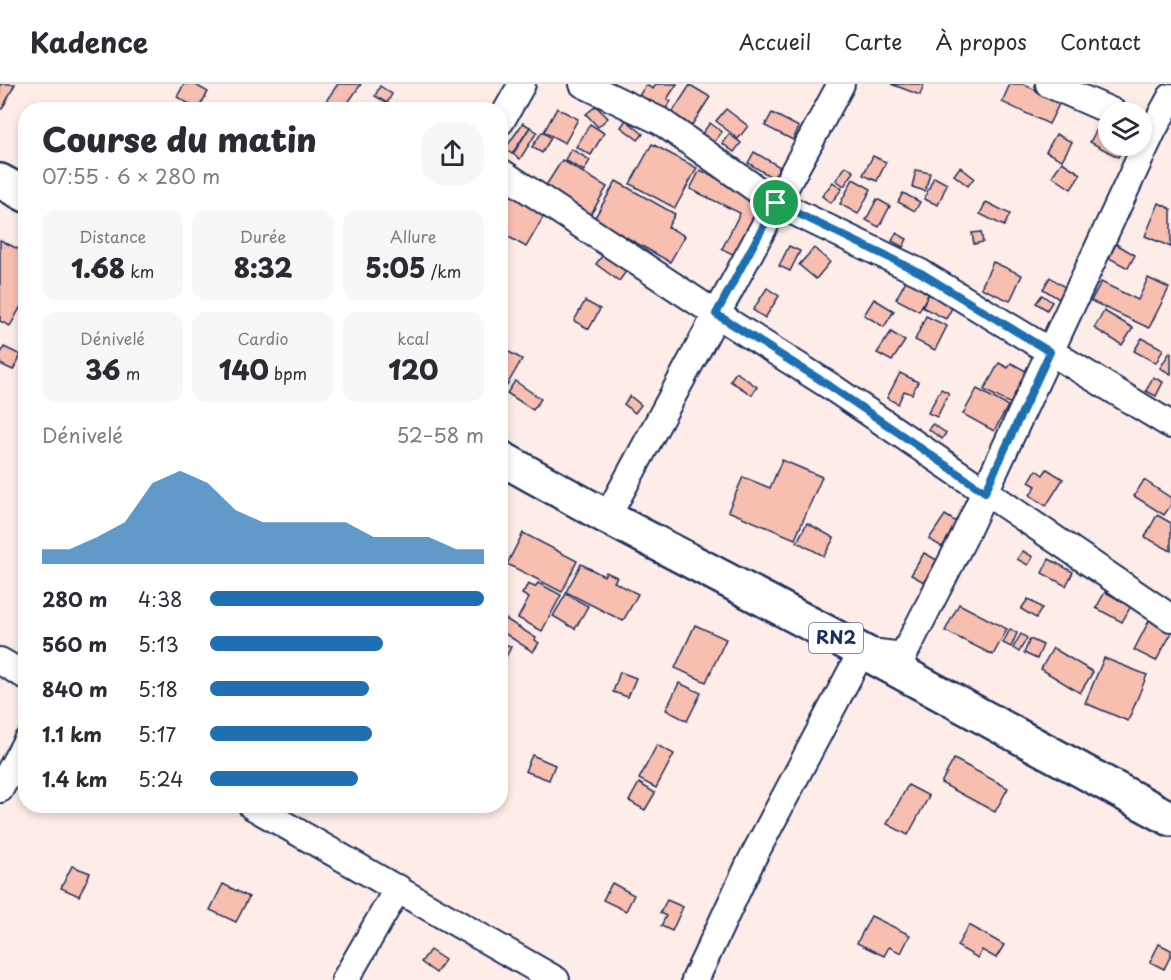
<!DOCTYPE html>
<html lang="fr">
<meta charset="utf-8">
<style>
:root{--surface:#fff;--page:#f7f7f7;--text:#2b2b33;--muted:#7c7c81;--line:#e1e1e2;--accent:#1f6fb2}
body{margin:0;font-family:"Playpen Sans",sans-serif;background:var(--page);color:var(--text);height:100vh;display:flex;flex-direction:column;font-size:22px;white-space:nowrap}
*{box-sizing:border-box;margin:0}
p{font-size:20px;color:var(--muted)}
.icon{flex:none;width:33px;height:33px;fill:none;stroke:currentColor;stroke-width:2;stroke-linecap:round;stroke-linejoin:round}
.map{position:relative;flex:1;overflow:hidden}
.side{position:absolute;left:18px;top:18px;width:490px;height:711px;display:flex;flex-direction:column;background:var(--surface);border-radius:24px;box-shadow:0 3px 9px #0003}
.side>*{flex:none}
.controls{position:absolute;left:1098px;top:18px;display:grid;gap:12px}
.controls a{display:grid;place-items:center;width:54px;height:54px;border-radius:50%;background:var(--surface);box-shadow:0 3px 9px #0003;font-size:30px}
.pin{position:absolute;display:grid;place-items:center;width:51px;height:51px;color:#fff;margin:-26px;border:3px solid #fff;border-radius:50%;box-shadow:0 2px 6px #0007}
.round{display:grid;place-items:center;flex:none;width:63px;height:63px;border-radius:24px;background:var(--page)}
.head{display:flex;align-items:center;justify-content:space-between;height:102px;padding:0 24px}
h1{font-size:33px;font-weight:800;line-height:45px}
.stats{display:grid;grid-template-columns:repeat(3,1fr);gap:9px;height:102px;padding:6px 24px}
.stats div{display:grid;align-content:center;border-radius:15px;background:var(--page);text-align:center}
.stats b{font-size:26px;font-weight:800}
.stats small{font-size:16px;font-weight:400}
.stats p{font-size:16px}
.chart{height:168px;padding:12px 24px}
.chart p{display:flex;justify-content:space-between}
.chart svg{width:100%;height:108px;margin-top:6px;fill:var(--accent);opacity:.7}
ul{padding:0 24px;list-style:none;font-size:20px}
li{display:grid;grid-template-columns:96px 72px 1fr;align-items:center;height:45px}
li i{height:15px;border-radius:8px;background:var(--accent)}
header{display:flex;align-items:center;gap:36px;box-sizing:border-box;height:84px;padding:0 30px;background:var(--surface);border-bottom:2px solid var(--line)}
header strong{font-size:28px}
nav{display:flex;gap:33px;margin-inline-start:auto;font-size:21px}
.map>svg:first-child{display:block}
.building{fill:#f8beb0;stroke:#1b2f5e;stroke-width:1.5}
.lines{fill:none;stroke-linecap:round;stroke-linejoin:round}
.minor-casing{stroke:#1b2f5e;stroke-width:30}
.trunk-casing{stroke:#1b2f5e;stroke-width:38}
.minor{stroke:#fff;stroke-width:26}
.trunk{stroke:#fff;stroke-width:33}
.route-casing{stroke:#fff;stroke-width:12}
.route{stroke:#1f6fb2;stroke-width:8}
.labels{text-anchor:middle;stroke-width:5;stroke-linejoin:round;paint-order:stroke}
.shield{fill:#fff;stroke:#5f6d8e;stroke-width:1.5}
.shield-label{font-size:18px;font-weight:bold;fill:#1b2f5e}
</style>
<header>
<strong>Kadence</strong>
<nav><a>Accueil</a><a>Carte</a><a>À propos</a><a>Contact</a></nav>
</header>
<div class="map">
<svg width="1171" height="896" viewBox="0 0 1171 896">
<rect width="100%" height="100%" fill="#fdece7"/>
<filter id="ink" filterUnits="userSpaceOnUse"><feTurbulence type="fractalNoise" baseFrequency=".0167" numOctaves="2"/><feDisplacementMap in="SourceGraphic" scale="12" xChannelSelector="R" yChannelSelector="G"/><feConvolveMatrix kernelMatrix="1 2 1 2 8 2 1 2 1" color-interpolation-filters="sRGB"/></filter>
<g filter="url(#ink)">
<g class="building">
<path d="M0,0H15L2,25L0,24Z"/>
<path d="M184,0H194L208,8L198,25L177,13Z"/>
<path d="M338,0H361L343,26H330L323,21Z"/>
<path d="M656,0H677L667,15L671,17L663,29L638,13L646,1L653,5Z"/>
<path d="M891,0H924L920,11Z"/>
<path d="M1010,0H1023L1060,18L1049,40L1002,18Z"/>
<path d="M690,1L710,13L690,44L670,32Z"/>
<path d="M380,2L392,10L387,19L375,12Z"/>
<path d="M596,22L608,34L598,43L586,30Z"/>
<path d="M557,24L578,35L565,59L544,48Z"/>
<path d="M726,25L748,42L738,55L716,37Z"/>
<path d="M772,29L799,43L793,56L765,42Z"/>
<path d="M626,36L643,50L638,56L621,43Z"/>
<path d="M523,39L530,43L512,70L505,65Z"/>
<path d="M710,39L722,48L713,60L701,51Z"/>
<path d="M590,40L604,49L591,71L576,63Z"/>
<path d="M1100,40L1108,45V62H1125L1118,73L1090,58Z"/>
<path d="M530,43L537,48L520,75L513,70Z"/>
<path d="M542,48L551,54L542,69L532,63Z"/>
<path d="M729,50L741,59L734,68L722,59Z"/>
<path d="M1056,50L1072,58L1062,76L1046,68Z"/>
<path d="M652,60L697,84L675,124L630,100Z"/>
<path d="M571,65L590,76L584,87L565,76Z"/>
<path d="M754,68L780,83L773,94L748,79Z"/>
<path d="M873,72L886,78L877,97L863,91Z"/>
<path d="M562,76L607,103L591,130L545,103Z"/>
<path d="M1062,78L1081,90L1071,105L1052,92Z"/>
<path d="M846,82L854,88L844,102L836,96Z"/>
<path d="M960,83L974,94L968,102L954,91Z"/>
<path d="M700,86L767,119L739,173L722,165L740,129L690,105Z"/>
<path d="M916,86L930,89L925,107L912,103Z"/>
<path d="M934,93L947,100L938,121L924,115Z"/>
<path d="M853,95L871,105L858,130L840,120Z"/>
<path d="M616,97L675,130L668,143L685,152L670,178L594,135Z"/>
<path d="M833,98L842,105L831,119L822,112Z"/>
<path d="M501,105L545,130L526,163L509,153L501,166Z"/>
<path d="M903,109L920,118L915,127L898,118Z"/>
<path d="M877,115L890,122L879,143L866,136Z"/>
<path d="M986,118L1010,130L1004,142L980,130Z"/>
<path d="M1159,119L1171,125V163L1145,152Z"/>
<path d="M981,148L983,158L974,160L972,149Z"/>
<path d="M896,149L907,155L903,163L892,157Z"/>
<path d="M0,156L26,169V213L10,242L0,237Z"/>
<path d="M1116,160L1135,171L1128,184L1109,174Z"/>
<path d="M789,162L800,167L790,187L779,182Z"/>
<path d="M814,164L830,178L816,195L799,181Z"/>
<path d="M605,168L628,185L619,197L596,180Z"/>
<path d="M993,178L1022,191L1010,217L981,204Z"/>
<path d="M908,193L931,205L919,227L896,215Z"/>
<path d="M1050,193L1066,204L1059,215L1043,205Z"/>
<path d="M1148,194L1169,204L1149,244L1091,217L1101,198L1138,216Z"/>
<path d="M767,204L779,212L765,234L753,226Z"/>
<path d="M930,208L954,220L946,235L922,223Z"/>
<path d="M1042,211L1052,218L1047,226L1036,219Z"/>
<path d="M874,215L894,227L884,243L864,231Z"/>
<path d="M585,217L600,225L589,245L574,237Z"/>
<path d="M1104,227L1133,244L1122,261L1094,244Z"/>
<path d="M926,232L947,242L935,266L915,256Z"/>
<path d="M891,248L905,257L892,277L877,269Z"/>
<path d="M1142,254L1163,265L1156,279L1134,267Z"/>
<path d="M4,263L21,271L13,286L0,280V271Z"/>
<path d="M509,268L522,275L507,301L501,297V282Z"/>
<path d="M1170,268L1171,269V290L1160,284Z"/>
<path d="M999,279L1008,284L1011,279L1028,288L1011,320L984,306Z"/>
<path d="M736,288L757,303L752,311L730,297Z"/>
<path d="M900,289L918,298L912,310L904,307L898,320L887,314Z"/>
<path d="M1153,293L1163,298L1156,312L1146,307Z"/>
<path d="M515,297L541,315L533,326L507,309Z"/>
<path d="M941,305L949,309L937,333L928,329Z"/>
<path d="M977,305L1008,322L994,347L963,330Z"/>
<path d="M630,312L641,321L635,329L624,320Z"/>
<path d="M933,340L946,349L942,355L928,345Z"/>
<path d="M782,376L822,393L795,455L728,427L743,393L770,404Z"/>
<path d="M1047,385L1063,395L1046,422L1030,411L1036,402L1029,398L1036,386L1043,391Z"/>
<path d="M1144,396L1171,414V421L1164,431L1134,412Z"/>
<path d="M945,431L958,439L942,463L929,455Z"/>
<path d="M1157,431L1171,439V467L1145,453Z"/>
<path d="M807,439L834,454L824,472L797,458Z"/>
<path d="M523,449L577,477L562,508L507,480Z"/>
<path d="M1023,467L1033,473L1028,481L1017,475Z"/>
<path d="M924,469L937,476L924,498L911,491Z"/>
<path d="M1049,475L1073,488L1066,502L1042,489Z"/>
<path d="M581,480L604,492L606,488L617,493L614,498L638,510L623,537L566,508Z"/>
<path d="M538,499L561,511L542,547L518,534L529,514L522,510L528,500L535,503Z"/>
<path d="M1105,508L1131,522L1122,538L1096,524Z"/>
<path d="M566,510L588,522L575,545L553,532Z"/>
<path d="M1028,515L1042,524L1036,534L1021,525Z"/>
<path d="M959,520L1007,545L993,571L945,547Z"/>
<path d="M501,532L536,554L535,556L539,559L533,568L501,547Z"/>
<path d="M1151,533L1171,544V550L1156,577L1134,566Z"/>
<path d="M695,541L726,555L706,598L675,584Z"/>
<path d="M1010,545L1017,549L1011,563L1003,559Z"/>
<path d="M1021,550L1027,554L1019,568L1013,564Z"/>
<path d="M1030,555L1043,561L1037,575L1024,569Z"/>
<path d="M501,559L511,563L501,583Z"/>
<path d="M1053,564L1093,588L1080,609L1041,585Z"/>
<path d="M1104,574L1147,591L1128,637L1085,619Z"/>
<path d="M620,588L636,594L628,613L613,608Z"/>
<path d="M679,599L701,609L687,637L666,626Z"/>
<path d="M657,661L674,670L656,704L639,695Z"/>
<path d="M532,671L555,681L549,696L525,687Z"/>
<path d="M954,675L1008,704L995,728L941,699Z"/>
<path d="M639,699L655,709L645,726L629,717Z"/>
<path d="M908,701L929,712L908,751L887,740Z"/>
<path d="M72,782L90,789L79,812L61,804Z"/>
<path d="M612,799L634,811L626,827L603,816Z"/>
<path d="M223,800L249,813L236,838L210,826Z"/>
<path d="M667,816L683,823L672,847L661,842L666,832L660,829Z"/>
<path d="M871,832L910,851L901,869L889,863L884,872L857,859Z"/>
<path d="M969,841L1004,861L996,874L982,866L978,874L957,862Z"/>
<path d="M1159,860L1171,866V871L1164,885L1150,878Z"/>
<path d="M430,866L445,876L436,889L421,878Z"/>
</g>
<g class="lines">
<defs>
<g id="minor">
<path d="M583,0L660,37L776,119L921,189L1171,341"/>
<path d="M1049,0L1113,28"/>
<path d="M501,37L522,0"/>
<path d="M501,88L716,230L830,302L1171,534"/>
<path d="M607,433L841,0"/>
<path d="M0,577L26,592"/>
<path d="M0,705L26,658"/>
<path d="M252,722L556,896"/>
<path d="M345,896L398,804"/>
<path d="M695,896L751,777L862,567L903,572L963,455L1153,46L1171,13"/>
</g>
<g id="trunk">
<path d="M0,97L26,111"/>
<path d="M501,374L607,433L862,567L1171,735"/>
</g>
</defs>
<use href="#minor" class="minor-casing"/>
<use href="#trunk" class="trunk-casing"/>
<use href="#minor" class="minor"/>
<use href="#trunk" class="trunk"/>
</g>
</g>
<g class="lines" filter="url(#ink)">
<defs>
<path id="route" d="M776,119L921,189L1050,268L985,408L830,302L716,230Z"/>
</defs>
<use href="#route" class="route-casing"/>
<use href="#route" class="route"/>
</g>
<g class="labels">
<rect class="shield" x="809" y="539" width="54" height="30" rx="4.5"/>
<g class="shield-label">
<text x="836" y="560">RN2</text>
</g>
</g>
</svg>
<div class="controls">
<a><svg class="icon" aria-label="layers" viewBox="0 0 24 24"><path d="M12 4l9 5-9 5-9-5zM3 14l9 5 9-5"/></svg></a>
</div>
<div class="pin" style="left:776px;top:119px;background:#1e9e55"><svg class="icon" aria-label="arrive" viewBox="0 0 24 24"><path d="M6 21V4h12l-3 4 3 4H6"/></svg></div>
<section class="side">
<div class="head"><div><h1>Course du matin</h1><p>07:55 · 6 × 280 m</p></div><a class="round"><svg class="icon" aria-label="share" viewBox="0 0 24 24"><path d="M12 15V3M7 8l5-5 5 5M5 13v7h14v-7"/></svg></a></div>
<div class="stats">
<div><p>Distance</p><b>1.68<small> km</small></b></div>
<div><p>Durée</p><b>8:32</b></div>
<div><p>Allure</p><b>5:05<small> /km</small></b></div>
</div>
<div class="stats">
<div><p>Dénivelé</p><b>36<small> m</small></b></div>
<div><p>Cardio</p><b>140<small> bpm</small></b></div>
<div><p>kcal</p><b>120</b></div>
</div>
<div class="chart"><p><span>Dénivelé</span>52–58 m</p>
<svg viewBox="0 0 160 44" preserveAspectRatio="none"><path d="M0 44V38L10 38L20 33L30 27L40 11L50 6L60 11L70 22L80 27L90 27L100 27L110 27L120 33L130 33L140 33L150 38L160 38V44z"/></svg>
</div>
<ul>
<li><b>280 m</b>4:38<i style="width:100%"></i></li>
<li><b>560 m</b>5:13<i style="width:63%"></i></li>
<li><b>840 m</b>5:18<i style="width:58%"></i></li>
<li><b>1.1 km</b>5:17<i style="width:59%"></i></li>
<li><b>1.4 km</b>5:24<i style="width:54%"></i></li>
</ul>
</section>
</div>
